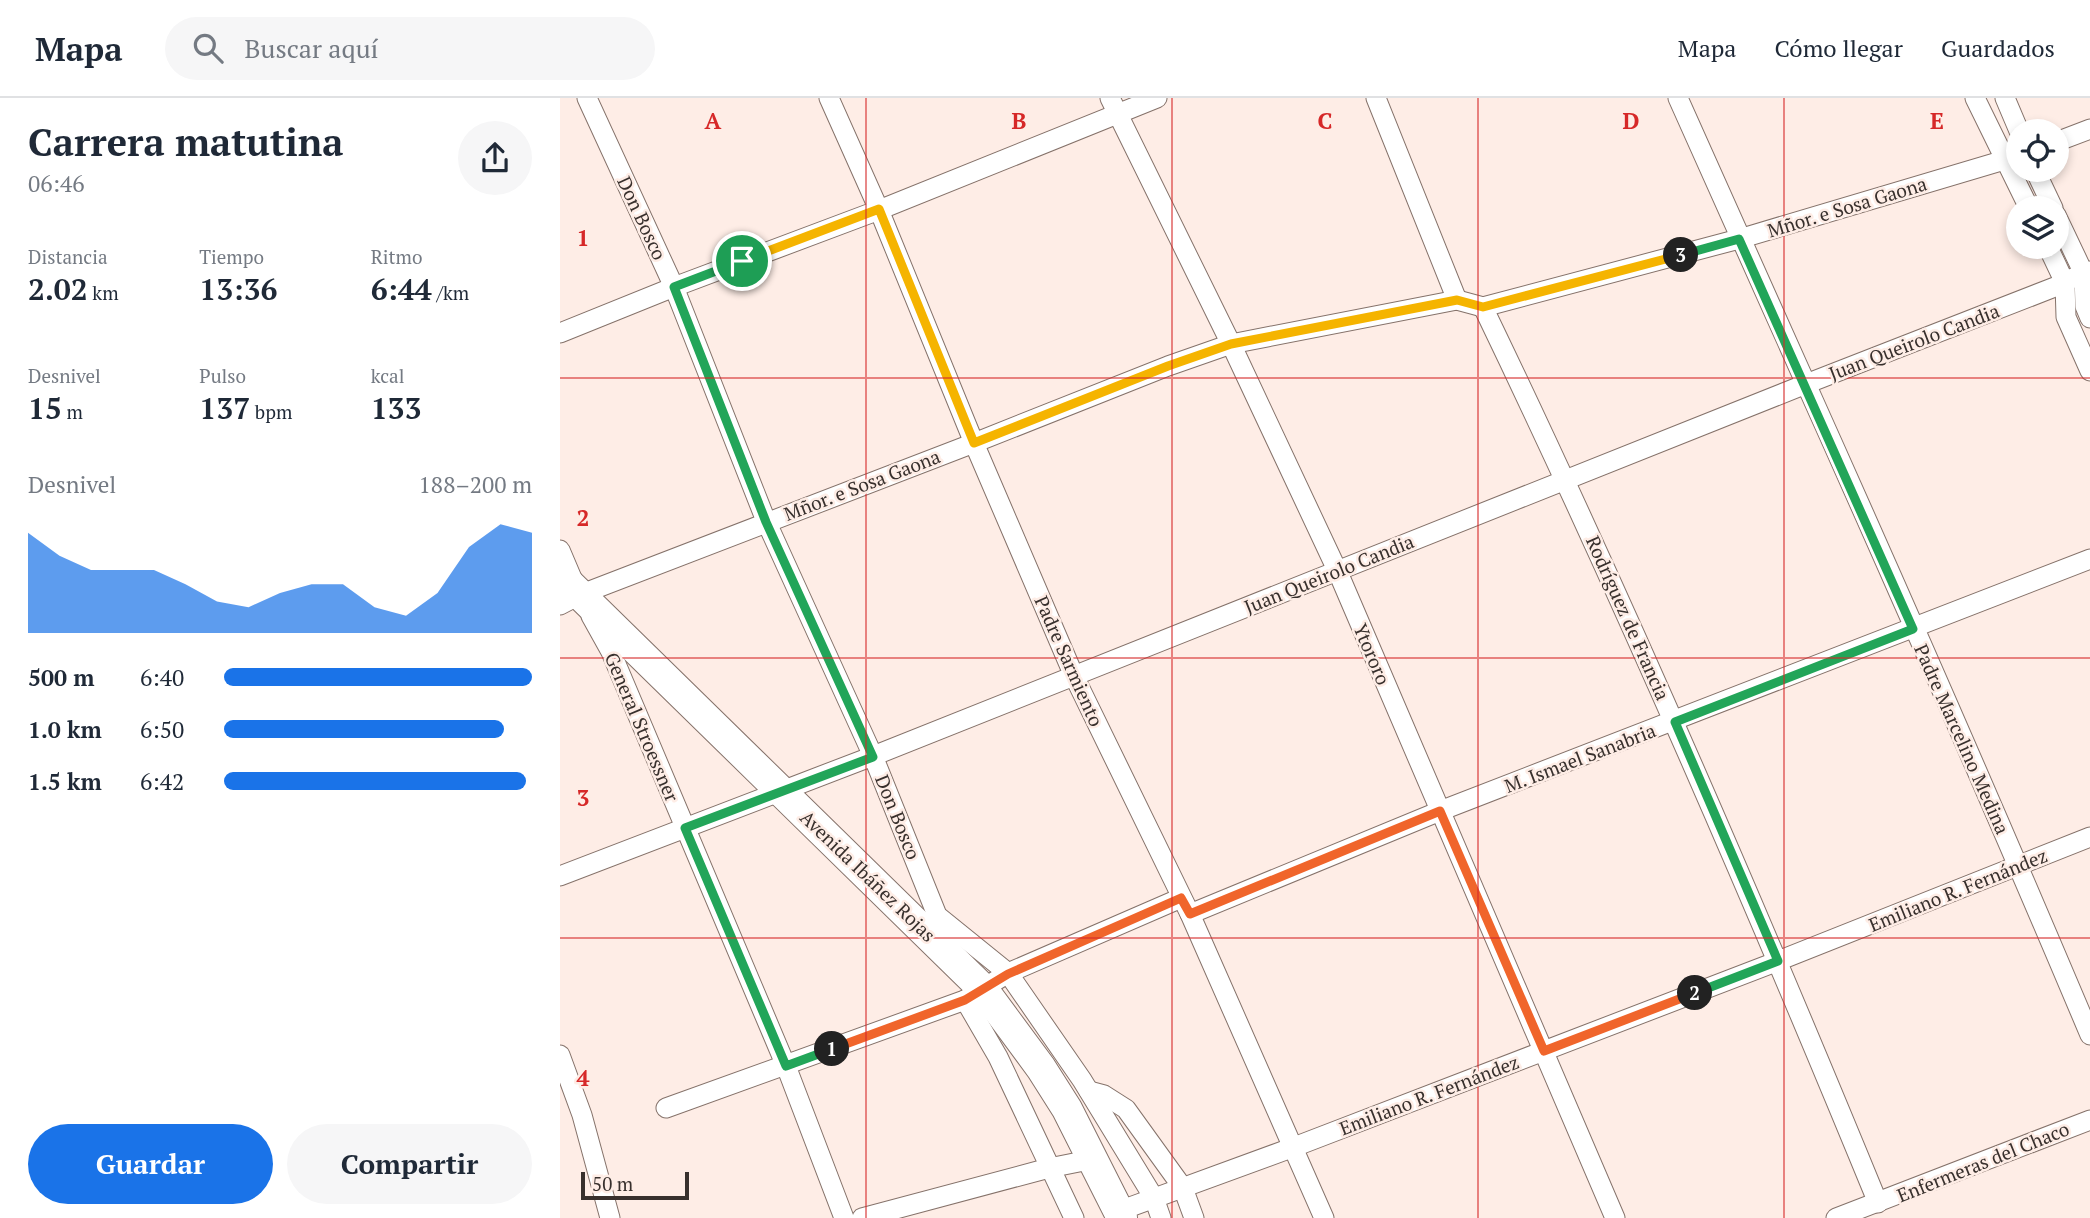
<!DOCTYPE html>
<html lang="es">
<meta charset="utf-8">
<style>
:root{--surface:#fff;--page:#f6f6f7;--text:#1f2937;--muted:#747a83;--line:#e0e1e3;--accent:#1a73e8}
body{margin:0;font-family:"PT Serif",serif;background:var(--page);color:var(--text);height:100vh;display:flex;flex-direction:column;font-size:26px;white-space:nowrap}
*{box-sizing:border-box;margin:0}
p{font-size:23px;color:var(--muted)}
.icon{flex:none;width:38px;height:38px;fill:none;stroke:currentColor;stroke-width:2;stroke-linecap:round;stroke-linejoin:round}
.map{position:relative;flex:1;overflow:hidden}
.sheet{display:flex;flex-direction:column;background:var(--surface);width:560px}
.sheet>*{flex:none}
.controls{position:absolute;left:1446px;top:21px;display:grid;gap:14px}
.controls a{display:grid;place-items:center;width:63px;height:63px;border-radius:50%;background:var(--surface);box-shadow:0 4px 10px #0003;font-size:35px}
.scale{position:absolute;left:21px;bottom:18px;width:108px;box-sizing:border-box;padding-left:7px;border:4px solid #38302d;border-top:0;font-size:19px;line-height:24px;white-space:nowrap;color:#38302d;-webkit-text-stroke:5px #feede6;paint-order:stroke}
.pin{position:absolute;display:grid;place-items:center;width:60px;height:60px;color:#fff;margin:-30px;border:4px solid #fff;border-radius:50%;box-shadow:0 2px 7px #0007}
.km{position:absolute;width:35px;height:35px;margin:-18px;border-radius:50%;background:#222;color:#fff;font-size:19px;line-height:35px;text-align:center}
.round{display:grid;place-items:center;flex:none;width:74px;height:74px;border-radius:37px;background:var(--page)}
.summary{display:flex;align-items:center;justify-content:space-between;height:119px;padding:0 28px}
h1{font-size:38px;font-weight:800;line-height:52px}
.metrics{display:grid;grid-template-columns:repeat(3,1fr);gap:10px;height:119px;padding:7px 28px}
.metrics div{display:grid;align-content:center}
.metrics b{font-size:30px;font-weight:800}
.metrics small{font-size:19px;font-weight:400}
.metrics p{font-size:19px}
.chart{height:196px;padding:14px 28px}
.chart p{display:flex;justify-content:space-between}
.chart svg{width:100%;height:126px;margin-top:7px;fill:var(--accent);opacity:.7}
.action{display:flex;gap:14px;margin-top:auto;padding:14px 28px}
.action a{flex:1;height:80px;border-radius:42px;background:var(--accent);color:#fff;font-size:28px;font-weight:800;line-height:80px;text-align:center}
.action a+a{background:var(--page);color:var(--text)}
ul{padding:0 28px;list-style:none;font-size:23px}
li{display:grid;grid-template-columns:112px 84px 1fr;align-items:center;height:52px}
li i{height:18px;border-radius:9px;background:var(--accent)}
header{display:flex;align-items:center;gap:42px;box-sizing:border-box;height:98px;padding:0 35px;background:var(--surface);border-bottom:2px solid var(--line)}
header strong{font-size:33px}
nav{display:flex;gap:38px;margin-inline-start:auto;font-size:24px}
.search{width:490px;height:63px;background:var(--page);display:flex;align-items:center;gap:18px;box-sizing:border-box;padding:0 24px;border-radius:38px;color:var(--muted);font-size:26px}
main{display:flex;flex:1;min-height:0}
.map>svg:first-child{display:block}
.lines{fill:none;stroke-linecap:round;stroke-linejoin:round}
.minor-casing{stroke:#85726a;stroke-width:21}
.highway-casing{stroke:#85726a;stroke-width:32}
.minor{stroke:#fff;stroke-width:19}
.highway{stroke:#fff;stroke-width:30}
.split-1-casing{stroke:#fff;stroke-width:14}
.split-2-casing{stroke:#fff;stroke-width:14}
.split-3-casing{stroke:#fff;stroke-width:14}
.split-4-casing{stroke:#fff;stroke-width:14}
.split-1{stroke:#22a559;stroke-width:9}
.split-2{stroke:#f0652b;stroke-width:9}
.split-3{stroke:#22a559;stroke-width:9}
.split-4{stroke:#f5b400;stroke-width:9}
.grid{fill:none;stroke:#d62828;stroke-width:2;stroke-opacity:0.55}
.labels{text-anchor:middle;stroke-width:5;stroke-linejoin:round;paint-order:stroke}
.street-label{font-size:19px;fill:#38302d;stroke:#feede6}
.grid-label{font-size:23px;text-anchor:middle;font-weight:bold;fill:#d62828;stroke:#feede6;stroke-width:5;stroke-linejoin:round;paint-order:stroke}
</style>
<header>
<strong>Mapa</strong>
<div class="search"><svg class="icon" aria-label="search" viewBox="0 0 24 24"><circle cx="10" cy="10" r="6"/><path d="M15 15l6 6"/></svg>Buscar aquí</div>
<nav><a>Mapa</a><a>Cómo llegar</a><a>Guardados</a></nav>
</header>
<main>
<section class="sheet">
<div class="summary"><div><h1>Carrera matutina</h1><p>06:46</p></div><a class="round"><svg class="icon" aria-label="share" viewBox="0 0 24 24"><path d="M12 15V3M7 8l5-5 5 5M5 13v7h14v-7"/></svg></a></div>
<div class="metrics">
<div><p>Distancia</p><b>2.02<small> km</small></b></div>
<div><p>Tiempo</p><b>13:36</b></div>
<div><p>Ritmo</p><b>6:44<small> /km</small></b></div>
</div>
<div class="metrics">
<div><p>Desnivel</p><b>15<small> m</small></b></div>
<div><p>Pulso</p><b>137<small> bpm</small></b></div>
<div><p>kcal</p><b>133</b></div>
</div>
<div class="chart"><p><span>Desnivel</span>188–200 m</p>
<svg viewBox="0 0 160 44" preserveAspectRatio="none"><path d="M0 44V9L10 17L20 22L30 22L40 22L50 27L60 33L70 35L80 30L90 27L100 27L110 35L120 38L130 30L140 14L150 6L160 9V44z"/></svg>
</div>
<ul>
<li><b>500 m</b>6:40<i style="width:100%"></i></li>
<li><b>1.0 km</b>6:50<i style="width:91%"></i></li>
<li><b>1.5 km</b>6:42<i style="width:98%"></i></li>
</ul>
<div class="action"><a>Guardar</a><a>Compartir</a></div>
</section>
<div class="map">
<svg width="1530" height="1120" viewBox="0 0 1530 1120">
<rect width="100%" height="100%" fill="#feede6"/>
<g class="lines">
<defs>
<g id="minor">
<path d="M27,0L114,189L206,423L313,658L391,852"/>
<path d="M269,0L319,112L414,345L514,578L630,816L764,1120"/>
<path d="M550,0L671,246L777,472L1055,1120"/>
<path d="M816,0L897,202"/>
<path d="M1118,0C1160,96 1203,191 1246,286C1343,502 1438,719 1530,937"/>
<path d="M1415,0L1469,110"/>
<path d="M1445,0L1459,33"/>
<path d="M1496,44L1530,31"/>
<path d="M1475,72L1493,110"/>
<path d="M1496,117L1524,176L1525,208L1530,220"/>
<path d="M1488,149L1505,185L1506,219L1530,273"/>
<path d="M923,209C1065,504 1194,803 1318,1105"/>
<path d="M0,235L114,189L319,112L597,0"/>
<path d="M0,452L14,485"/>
<path d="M0,507L19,497L414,345L608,268L671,246L897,202L923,209L1179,141L1458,58"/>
<path d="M31,518L51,554L226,968L284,1120"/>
<path d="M0,778L313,658L1246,286L1505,185H1501L1530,173"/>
<path d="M630,816L880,713L1530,461"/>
<path d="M380,820L448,875L522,982L594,1100L601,1120"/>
<path d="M405,902L438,959L514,1120"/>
<path d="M0,957L22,1017L50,1120"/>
<path d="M529,993L544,997L566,1011L623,1090L634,1120"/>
<path d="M106,1010L405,902L448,875L621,800"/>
<path d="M559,1113L734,1049L1218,863L1530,739"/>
<path d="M302,1120L489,1070L534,1061"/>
<path d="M1276,1120L1530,1022"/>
</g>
<path id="highway" d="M0,477L422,890L481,970L507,1011L562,1120"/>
</defs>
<use href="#minor" class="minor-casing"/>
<use href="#highway" class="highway-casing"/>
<use href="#minor" class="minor"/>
<use href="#highway" class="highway"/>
</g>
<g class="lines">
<defs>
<path id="split-1" d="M182,163L114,189L206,424L313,659L125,730L226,968L272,951"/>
<path id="split-2" d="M272,951L405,902L448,876L621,800L630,816L880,713L984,953L1135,895"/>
<path id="split-3" d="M1121,157L1179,141L1353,531L1115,624L1218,863L1135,895"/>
<path id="split-4" d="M182,163L319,111L414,345L608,268L671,246L897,202L923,209L1121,157"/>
</defs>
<use href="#split-1" class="split-1-casing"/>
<use href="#split-2" class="split-2-casing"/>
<use href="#split-3" class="split-3-casing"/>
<use href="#split-4" class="split-4-casing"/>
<use href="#split-1" class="split-1"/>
<use href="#split-2" class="split-2"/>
<use href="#split-3" class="split-3"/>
<use href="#split-4" class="split-4"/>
</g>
<path class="grid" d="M306,0V1120M612,0V1120M918,0V1120M1224,0V1120M0,280H1530M0,560H1530M0,840H1530"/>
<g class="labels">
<g class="street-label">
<text transform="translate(1287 109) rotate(-17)" y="7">Mñor. e Sosa Gaona</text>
<text transform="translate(82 120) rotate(65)" y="7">Don Bosco</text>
<text transform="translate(1354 244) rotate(-21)" y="7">Juan Queirolo Candia</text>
<text transform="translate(302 387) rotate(-21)" y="7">Mñor. e Sosa Gaona</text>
<text transform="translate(769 476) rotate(-22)" y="7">Juan Queirolo Candia</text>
<text transform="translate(1068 520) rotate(66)" y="7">Rodríguez de Francia</text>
<text transform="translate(812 556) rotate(67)" y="7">Ytororo</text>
<text transform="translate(509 563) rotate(66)" y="7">Padre Sarmiento</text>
<text transform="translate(82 629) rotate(67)" y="7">General Stroessner</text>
<text transform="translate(1402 641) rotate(66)" y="7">Padre Marcelino Medina</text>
<text transform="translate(1020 660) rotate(-21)" y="7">M. Ismael Sanabria</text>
<text transform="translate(338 719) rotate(68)" y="7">Don Bosco</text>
<text transform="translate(308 778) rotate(44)" y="7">Avenida Ibáñez Rojas</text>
<text transform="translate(1398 792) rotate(-22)" y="7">Emiliano R. Fernández</text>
<text transform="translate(869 997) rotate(-21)" y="7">Emiliano R. Fernández</text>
<text transform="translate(1423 1064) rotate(-22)" y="7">Enfermeras del Chaco</text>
</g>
</g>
<g class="grid-label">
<text x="153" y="31">A</text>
<text x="459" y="31">B</text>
<text x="765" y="31">C</text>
<text x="1071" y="31">D</text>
<text x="1377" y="31">E</text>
<text x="23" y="148">1</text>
<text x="23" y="428">2</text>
<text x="23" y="708">3</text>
<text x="23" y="988">4</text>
</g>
</svg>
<div class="controls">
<a><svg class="icon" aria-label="locate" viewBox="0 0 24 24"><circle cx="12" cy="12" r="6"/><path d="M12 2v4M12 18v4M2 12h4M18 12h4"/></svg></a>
<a><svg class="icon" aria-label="layers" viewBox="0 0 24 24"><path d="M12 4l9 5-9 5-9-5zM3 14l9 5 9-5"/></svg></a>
</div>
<div class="scale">50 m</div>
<div class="pin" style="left:182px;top:163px;background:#1e9e55"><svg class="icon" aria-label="arrive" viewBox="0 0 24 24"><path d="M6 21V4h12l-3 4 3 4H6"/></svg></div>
<b class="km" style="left:272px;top:951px">1</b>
<b class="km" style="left:1135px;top:895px">2</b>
<b class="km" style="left:1121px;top:157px">3</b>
</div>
</main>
